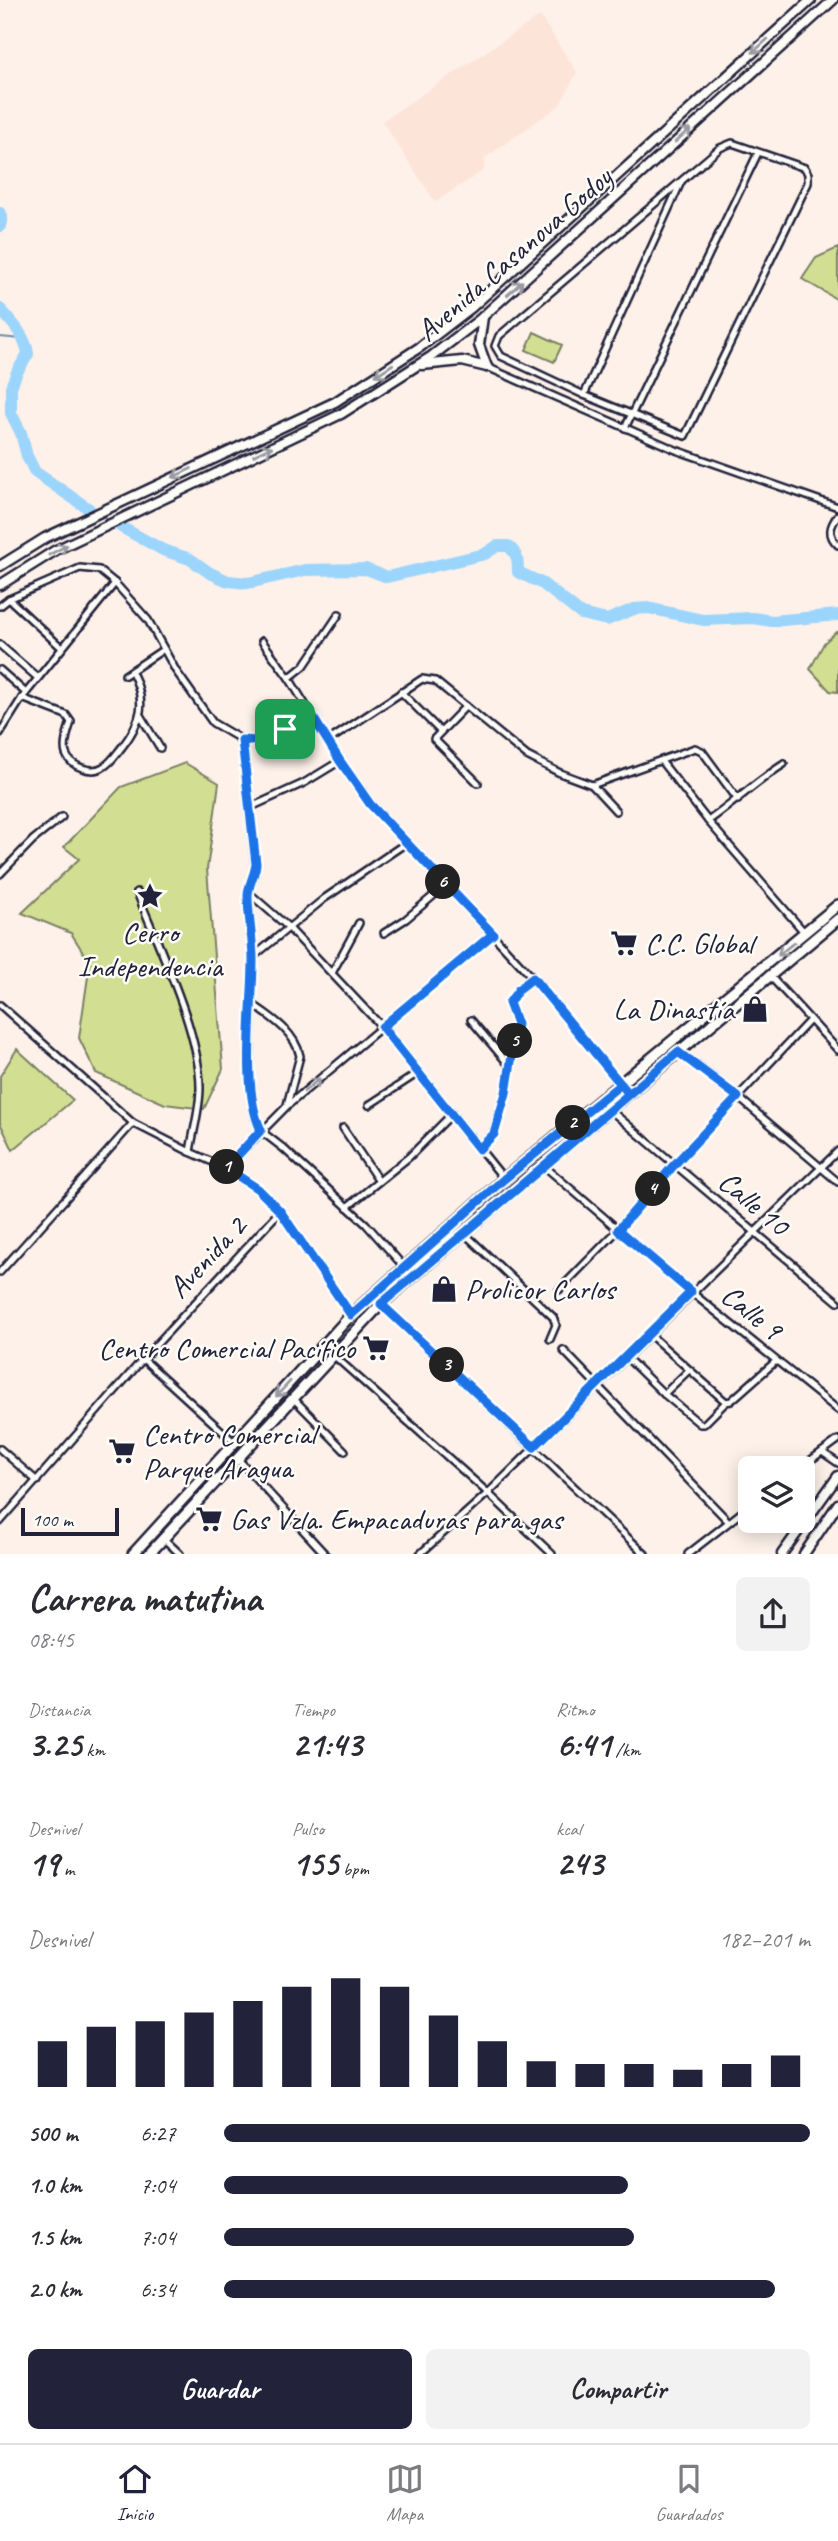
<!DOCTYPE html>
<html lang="es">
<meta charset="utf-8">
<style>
:root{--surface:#fff;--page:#f2f2f3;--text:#2b2b33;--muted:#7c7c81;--line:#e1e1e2;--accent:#22223b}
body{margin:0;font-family:Caveat,sans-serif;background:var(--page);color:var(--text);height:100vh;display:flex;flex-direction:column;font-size:26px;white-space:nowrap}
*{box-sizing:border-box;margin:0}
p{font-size:23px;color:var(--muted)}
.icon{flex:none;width:38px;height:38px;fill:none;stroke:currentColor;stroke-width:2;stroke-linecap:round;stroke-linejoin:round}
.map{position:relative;height:1554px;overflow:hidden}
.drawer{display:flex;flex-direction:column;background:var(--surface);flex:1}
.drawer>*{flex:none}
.fabs{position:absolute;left:738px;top:1456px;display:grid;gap:14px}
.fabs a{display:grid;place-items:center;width:77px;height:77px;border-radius:10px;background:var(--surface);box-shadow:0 4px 18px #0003;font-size:35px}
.scale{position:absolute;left:21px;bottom:18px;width:98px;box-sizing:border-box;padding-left:7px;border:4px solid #22223b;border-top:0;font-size:19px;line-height:24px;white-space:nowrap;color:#22223b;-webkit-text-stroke:5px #fdfcf7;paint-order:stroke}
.pin{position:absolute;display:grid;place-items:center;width:60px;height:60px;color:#fff;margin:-30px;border-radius:14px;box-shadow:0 4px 10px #0006}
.km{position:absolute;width:35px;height:35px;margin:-18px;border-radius:50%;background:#222;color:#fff;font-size:19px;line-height:35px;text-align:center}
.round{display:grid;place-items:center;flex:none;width:74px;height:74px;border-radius:10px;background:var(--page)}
.summary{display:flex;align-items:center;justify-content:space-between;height:119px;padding:0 28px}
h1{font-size:38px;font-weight:600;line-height:52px}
.figures{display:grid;grid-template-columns:repeat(3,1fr);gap:10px;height:119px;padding:7px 28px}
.figures div{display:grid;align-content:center}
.figures b{font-size:35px;font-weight:600}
.figures small{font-size:19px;font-weight:400}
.figures p{font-size:19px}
.chart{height:196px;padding:14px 28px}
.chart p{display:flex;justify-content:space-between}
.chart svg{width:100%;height:126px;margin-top:7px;stroke:var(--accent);stroke-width:6}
.cta{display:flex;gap:14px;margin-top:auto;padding:14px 28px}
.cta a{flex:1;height:80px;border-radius:10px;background:var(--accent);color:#fff;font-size:28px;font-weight:600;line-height:80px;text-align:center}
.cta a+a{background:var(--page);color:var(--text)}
ul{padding:0 28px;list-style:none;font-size:23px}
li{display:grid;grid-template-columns:112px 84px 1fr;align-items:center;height:52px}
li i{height:18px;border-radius:9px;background:var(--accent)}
.dock{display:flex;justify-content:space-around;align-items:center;height:98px;border-top:2px solid var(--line);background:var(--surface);font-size:19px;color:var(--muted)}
.dock a{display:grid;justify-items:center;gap:4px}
.dock .on{color:var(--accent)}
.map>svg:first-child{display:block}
.built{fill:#fde4d9}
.green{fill:#d2df92;stroke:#7a8066;stroke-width:2}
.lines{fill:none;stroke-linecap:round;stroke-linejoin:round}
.stream{stroke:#6b8daf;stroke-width:2}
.river{stroke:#9cd5fc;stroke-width:12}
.street-casing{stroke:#22223b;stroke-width:10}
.secondary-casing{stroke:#22223b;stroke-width:13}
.primary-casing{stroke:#22223b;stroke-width:14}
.street{stroke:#fdfcf7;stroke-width:5}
.secondary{stroke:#fdfcf7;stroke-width:8}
.primary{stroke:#fdfcf7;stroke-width:9}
.oneway{stroke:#9a9aa2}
.route-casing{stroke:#fff;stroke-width:14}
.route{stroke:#1a73e8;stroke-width:9}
.labels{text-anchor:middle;stroke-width:5;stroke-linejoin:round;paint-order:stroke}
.street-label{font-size:30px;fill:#22223b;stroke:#fdfcf7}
.poi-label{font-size:30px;fill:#22223b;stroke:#fdfcf7;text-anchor:start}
</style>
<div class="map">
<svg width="838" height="1554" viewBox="0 0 838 1554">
<rect width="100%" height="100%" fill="#fdf1e9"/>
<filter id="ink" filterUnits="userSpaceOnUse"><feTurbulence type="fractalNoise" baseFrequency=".0143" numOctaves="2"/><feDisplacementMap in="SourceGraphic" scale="14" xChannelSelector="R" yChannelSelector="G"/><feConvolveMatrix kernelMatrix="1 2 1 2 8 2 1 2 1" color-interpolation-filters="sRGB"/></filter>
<g filter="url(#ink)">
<path class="built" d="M540,16L577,72L560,105L485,158L484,170L435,202L382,121Z"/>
<g class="green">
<path d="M838,248V300L802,279L816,258Z"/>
<path d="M534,332L562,345L554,362L526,350Z"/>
<path d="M836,632H838V692L830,691L810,669L824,643Z"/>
<path d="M185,763L219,783L207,869L223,1069L204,1109L165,1104L96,1073L79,1038L90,963L71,933L22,913L79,859L64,847L121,787Z"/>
<path d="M17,1049L73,1100L13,1150L0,1123V1076Z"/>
</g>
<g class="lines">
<g class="stream">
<path d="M0,337L21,339"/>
<path d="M105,518H106"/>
</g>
<g class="river">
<path d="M0,213L2,216L0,226"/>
<path d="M0,309C12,322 26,337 28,354L17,372L11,387V413L21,433L27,456L35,472L89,509"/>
<path d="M121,527L163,550L190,559L210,573L228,581L248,583L305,570L366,569L387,577L485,554L497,546H508C518,554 518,561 518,572L543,584L581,614L607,620L634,609L648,608L703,620L753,618L772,621L838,615"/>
</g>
<defs>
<g id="street">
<path d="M732,143L805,168L808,174V183L685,436L584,395L501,356L495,346L499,336L720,148Z"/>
<path d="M487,367L676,450L838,507"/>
<path d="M584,395L681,182"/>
<path d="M625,428L758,153"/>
<path d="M838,515C830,526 827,535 838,545"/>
<path d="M9,599L62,648"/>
<path d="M0,606L9,599L80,568L99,570L115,583L148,620L176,671L213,723L242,740L257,742L311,714"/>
<path d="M262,641L289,678L340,761L371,804L533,978L629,1094"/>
<path d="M0,645L38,678"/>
<path d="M0,670L26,693"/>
<path d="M125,675L164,649"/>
<path d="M289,678L304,666L339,614"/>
<path d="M401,692L440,731"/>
<path d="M22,698L66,715L71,722C68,731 63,745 66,754C71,767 92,774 103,767C111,763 117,753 122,747C142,721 147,702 132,672"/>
<path d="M466,706L434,739L478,783"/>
<path d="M140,715L160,748"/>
<path d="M0,733L22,698L115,583"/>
<path d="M242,740L255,865V874L248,892L253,957L250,1075L255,1118L261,1131L283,1148L366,1224L404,1267"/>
<path d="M328,741L422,679L435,681L527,756L560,773L592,785L616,811"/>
<path d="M661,761L708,821L805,933"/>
<path d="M592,785L695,748L702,751L738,800"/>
<path d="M251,807L304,783L340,761"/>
<path d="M708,821C734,803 757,781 784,764"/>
<path d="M0,874L33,840L62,817"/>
<path d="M137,892C158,946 200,1031 200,1088C200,1109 193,1132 190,1152"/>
<path d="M248,892L288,927L382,1027L504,1179"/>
<path d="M384,933L406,919L446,885"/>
<path d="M253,957L325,898L406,843"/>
<path d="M332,973L359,923"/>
<path d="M770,976L838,1050"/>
<path d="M252,1004C271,1017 295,1032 300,1056L287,1105"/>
<path d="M0,1005L133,1123L190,1152L226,1168L258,1189L280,1211L351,1315"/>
<path d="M471,1020L510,1066"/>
<path d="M679,1052L738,1097L838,1182"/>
<path d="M369,1105L418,1073"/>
<path d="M610,1110L838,1302"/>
<path d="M343,1128L378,1180"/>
<path d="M479,1149L493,1134L506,1093L517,1024L509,1003L519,989L533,978"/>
<path d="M543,1165L691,1292L838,1410"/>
<path d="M226,1168L287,1106L493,934"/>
<path d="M347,1207L409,1157L451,1115"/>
<path d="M463,1232L553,1317L556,1325L550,1339"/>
<path d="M0,1272L133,1123"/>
<path d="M559,1290L618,1230L674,1165L810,1020"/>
<path d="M381,1304L645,1554"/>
<path d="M649,1334L726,1402L731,1401L776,1361"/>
<path d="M563,1350L728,1521"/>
<path d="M332,1354L488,1493L552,1554"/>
<path d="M626,1357L664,1394L700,1424H704L726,1402"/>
<path d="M143,1359L234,1442"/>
<path d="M664,1394L688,1371"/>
<path d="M292,1397L345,1451"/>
<path d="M0,1449L37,1481"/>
<path d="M822,1452L838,1463"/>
<path d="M237,1458L325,1554"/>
<path d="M800,1468L838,1440"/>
<path d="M0,1522L143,1359L280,1211"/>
<path d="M163,1538L180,1554"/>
<path d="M420,1554L488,1493L838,1151"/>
<path d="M688,1554L751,1505"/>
</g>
<g id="secondary">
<path d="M483,317L479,345L487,367"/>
<path d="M422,365L462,361L487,367"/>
<path d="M0,566L45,538L335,402L420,347L472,307L811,0"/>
<path d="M0,585L56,550L341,414L432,356L479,320L833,0"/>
<path d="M782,1554L838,1476"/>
<path d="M804,1554L838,1504"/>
</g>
<g id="primary">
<path d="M133,1554L351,1315L504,1179L838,905"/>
<path d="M149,1554L381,1304L543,1165L838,919"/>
</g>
</defs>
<use href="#street" class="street-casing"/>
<use href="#secondary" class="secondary-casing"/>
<use href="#primary" class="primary-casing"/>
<use href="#street" class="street"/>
<use href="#secondary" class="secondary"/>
<use href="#primary" class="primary"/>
</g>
<defs><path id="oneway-shaft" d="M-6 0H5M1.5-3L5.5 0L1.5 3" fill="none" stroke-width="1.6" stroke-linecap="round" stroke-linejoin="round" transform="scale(1.75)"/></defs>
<g class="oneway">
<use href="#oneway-shaft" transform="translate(760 46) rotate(138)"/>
<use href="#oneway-shaft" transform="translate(683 135) rotate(-42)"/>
<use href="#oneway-shaft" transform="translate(515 288) rotate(-42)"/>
<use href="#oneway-shaft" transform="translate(384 370) rotate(147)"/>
<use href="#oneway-shaft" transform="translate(263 451) rotate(-26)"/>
<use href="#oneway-shaft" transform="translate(182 473) rotate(155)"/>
<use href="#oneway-shaft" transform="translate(58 550) rotate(-28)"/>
<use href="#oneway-shaft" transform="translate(786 949) rotate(141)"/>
<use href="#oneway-shaft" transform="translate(312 1085) rotate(-40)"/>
<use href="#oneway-shaft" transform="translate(283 1389) rotate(133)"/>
</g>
</g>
<g class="lines" filter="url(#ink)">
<defs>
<path id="route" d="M285,729L257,741L242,740L256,864C255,875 248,885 248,896C248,917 253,938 253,960C253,1008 241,1089 261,1130L226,1168L258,1189L280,1211L351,1315L504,1179L621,1084L629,1094L381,1304L534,1447L691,1292L618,1230L674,1165L738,1097L678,1052L629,1094L533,978L519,989L509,1003L517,1024L506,1093L494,1134L479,1149L382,1027L493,934L370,804L340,761L311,714L285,729"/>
</defs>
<use href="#route" class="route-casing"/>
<use href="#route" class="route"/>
</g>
<defs>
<symbol id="sight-bare" viewBox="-9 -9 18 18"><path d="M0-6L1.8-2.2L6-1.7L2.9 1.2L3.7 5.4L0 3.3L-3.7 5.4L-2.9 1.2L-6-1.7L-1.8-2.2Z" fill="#22223b" stroke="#fdfcf7" stroke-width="2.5" paint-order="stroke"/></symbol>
<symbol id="supermarket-bare" viewBox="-9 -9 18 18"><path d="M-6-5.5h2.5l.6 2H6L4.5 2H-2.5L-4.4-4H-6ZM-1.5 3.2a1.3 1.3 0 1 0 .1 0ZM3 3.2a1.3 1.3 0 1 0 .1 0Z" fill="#22223b" stroke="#fdfcf7" stroke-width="2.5" paint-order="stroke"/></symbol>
<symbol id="shop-bare" viewBox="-9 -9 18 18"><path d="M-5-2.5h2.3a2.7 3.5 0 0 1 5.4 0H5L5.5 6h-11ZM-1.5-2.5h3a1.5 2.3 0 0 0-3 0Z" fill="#22223b" stroke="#fdfcf7" stroke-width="2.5" paint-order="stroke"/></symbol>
</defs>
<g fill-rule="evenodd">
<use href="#sight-bare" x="131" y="877" width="38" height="38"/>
<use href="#supermarket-bare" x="605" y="924" width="38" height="38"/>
<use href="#shop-bare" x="736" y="990" width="38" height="38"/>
<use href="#shop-bare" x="425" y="1270" width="38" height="38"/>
<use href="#supermarket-bare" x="357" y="1329" width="38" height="38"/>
<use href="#supermarket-bare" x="103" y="1432" width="38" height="38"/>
<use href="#supermarket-bare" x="190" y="1500" width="38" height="38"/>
</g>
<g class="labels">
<g class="street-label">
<text transform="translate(514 254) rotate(-41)" y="10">Avenida Casanova Godoy</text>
<text transform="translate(754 1203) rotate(40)" y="10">Calle 10</text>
<text transform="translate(207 1257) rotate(-47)" y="10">Avenida 2</text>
<text transform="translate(752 1312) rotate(39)" y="10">Calle 9</text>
</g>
<g class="poi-label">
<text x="150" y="942" text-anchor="middle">Cerro<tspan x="150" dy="34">Independencia</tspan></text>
<text x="645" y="953">C.C. Global</text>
<text x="734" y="1019" text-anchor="end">La Dinastía</text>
<text x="465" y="1299">Prolicor Carlos</text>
<text x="355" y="1358" text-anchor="end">Centro Comercial Pacífico</text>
<text x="143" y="1444">Centro Comercial<tspan x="143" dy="34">Parque Aragua</tspan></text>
<text x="230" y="1529">Gas Vzla. Empacaduras para gas</text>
</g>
</g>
</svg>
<div class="fabs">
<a><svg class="icon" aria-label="layers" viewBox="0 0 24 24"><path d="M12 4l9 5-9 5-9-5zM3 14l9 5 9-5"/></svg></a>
</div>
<div class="scale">100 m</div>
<div class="pin" style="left:285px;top:729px;background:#1e9e55"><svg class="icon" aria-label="arrive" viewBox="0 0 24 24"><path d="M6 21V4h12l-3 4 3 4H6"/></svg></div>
<b class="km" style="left:227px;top:1167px">1</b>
<b class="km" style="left:573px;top:1123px">2</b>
<b class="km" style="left:447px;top:1365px">3</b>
<b class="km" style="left:653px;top:1189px">4</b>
<b class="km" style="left:515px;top:1041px">5</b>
<b class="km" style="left:443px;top:882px">6</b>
</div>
<section class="drawer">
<div class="summary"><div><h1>Carrera matutina</h1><p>08:45</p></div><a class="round"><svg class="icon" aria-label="share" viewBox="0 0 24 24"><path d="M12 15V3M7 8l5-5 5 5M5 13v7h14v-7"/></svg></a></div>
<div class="figures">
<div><p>Distancia</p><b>3.25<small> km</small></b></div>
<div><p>Tiempo</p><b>21:43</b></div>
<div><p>Ritmo</p><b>6:41<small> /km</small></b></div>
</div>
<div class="figures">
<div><p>Desnivel</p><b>19<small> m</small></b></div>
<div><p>Pulso</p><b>155<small> bpm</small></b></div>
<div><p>kcal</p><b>243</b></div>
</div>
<div class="chart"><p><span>Desnivel</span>182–201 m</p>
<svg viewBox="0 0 160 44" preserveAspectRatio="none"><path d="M5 44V28M15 44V23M25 44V21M35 44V18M45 44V14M55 44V9M65 44V6M75 44V9M85 44V19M95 44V28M105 44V35M115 44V36M125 44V36M135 44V38M145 44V36M155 44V33"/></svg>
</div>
<ul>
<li><b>500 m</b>6:27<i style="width:100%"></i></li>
<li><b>1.0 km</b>7:04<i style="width:69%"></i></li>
<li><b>1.5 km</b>7:04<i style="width:70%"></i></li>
<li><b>2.0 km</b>6:34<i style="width:94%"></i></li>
</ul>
<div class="cta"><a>Guardar</a><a>Compartir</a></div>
</section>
<nav class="dock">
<a class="on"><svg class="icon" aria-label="home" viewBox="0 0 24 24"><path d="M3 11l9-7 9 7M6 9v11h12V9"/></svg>Inicio</a>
<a><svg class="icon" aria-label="map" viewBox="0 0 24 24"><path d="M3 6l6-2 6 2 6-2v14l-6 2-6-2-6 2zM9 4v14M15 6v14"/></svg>Mapa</a>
<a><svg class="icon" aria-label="saved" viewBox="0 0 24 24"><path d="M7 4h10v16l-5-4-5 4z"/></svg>Guardados</a>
</nav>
